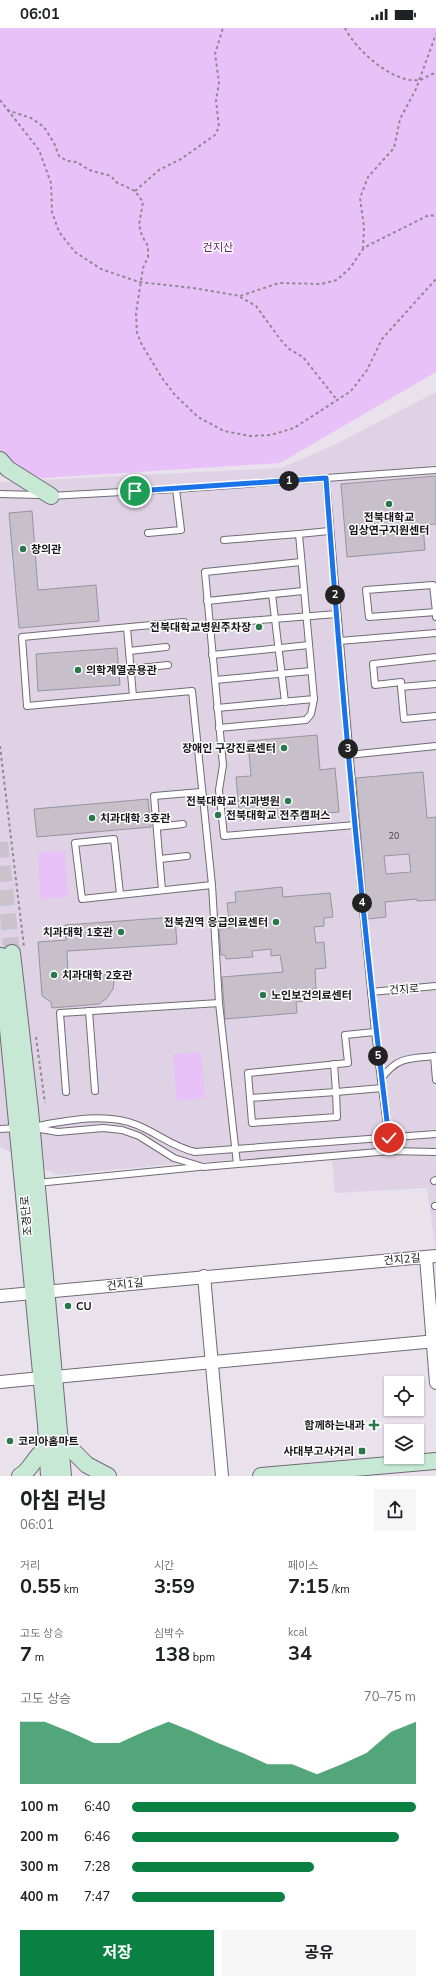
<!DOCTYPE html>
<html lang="ko">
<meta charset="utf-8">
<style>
:root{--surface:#fff;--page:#f6f6f6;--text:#202124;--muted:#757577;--accent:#0b8043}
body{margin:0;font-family:"Nunito Sans","Noto Sans KR",sans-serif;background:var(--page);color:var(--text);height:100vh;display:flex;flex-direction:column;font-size:15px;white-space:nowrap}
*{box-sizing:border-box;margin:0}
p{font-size:13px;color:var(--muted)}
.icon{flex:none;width:22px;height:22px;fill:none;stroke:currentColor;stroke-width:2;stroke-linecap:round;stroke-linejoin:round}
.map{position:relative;height:1448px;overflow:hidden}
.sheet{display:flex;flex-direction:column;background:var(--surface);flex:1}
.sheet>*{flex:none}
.fabs{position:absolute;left:384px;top:1348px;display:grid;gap:8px}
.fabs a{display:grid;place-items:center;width:40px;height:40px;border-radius:0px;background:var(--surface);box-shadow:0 1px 3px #0004;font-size:20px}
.pin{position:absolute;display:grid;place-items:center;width:34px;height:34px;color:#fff;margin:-17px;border:2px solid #fff;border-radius:50%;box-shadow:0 1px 4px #0007}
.km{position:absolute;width:20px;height:20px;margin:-10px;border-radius:50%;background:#222;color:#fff;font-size:11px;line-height:20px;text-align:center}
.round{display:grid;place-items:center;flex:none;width:42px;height:42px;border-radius:0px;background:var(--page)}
.overview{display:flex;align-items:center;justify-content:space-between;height:68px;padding:0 20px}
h1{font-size:22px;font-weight:700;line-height:30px}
.metrics{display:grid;grid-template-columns:repeat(3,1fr);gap:6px;height:68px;padding:4px 20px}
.metrics div{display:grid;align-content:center}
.metrics b{font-size:20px;font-weight:700}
.metrics small{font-size:11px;font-weight:400}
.metrics p{font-size:11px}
.chart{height:112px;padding:8px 20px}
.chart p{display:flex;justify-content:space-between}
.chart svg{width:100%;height:72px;margin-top:4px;fill:var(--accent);opacity:.7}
.primary-button{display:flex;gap:8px;margin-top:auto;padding:8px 20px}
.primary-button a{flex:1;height:46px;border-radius:0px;background:var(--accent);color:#fff;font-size:16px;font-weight:700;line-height:46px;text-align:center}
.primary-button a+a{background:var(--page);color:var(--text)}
ul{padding:0 20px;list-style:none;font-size:13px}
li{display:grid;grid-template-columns:64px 48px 1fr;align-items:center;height:30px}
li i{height:10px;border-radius:5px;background:var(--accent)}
.status{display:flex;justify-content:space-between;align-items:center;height:28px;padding:0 20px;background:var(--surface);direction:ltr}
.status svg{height:11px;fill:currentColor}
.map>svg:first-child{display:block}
.built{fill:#dfd2e4}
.green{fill:#e9c1f9}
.building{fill:#c7bfca;stroke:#9a939d;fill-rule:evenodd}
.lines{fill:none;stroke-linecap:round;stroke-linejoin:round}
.secondary-tunnel{stroke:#cac2cc;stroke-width:16;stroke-dasharray:16 8;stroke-linecap:butt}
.lane-casing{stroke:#726b75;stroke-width:8}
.street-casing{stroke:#726b75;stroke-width:14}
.secondary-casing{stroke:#726b75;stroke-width:18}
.path{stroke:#8e8890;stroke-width:2;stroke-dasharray:3 3;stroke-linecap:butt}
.lane{stroke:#fff;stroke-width:6}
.street{stroke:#fff;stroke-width:12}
.secondary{stroke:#c6e8d4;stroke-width:16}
.route-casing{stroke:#fff;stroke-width:8}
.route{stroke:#1a73e8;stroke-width:5}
.poi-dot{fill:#287849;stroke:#fff;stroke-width:1.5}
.labels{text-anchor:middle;stroke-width:3;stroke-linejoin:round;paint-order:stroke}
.number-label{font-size:9px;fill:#433f44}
.park-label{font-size:11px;fill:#64227b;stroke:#fff}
.poi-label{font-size:11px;font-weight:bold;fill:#171418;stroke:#fff;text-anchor:start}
.street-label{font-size:11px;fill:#171418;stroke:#fff}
</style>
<div class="status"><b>06:01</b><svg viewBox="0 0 49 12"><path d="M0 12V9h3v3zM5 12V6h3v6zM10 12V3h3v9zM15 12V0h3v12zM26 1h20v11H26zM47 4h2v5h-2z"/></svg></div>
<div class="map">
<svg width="436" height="1448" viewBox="0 0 436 1448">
<rect width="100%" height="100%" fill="#e9e1ec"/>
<path class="built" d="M436,364V1223L427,1160L335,1165L331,1125L163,1137L57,1147L0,1119V454L281,440L336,416Z"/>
<g class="green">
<path d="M0,0H436V344L280,435L43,450L22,445L0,423Z"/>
<path d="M65,823L68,869L40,871L38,824Z"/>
<path d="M201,1024L205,1070L177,1073L173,1026Z"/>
</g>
<g class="building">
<path d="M436,448V496L423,497L425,522L347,529L341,456Z"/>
<path d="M32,483L38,562L96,557L99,593L19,600L9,485Z"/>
<path d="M117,620L120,657L38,663L36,626Z"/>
<path d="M317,707L320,742L335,740L339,784L240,792L236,749L251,748L248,713Z"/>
<path d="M423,744L427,790L436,789V872L417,873V871L385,874L386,889L368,891L356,750ZM409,826L411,844L386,846L384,828Z"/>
<path d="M148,771L151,799L37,809L34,781Z"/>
<path d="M282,859L283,869L330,865L333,889L324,890V898L314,899L316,915L324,914L326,940L315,941L316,961L305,962L306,973L296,974L297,985L225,991L222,949L283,944L280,927L271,928V921L252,923L253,929L226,931L225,927H221L219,901L230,900L227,875L236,874L235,864Z"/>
<path d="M175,889L177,916L67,923L68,949L113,946L114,954L113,961L107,970L99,976L52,980L51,974L42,968L38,914L66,912L65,897Z"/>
</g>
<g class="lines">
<path class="secondary-tunnel" d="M0,814L12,925"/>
<defs>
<g id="lane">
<path d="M326,451L363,882L375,1004L390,1123"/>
<path d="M0,466L41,467"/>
<path d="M50,468L176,461L436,442"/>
<path d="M148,505L181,502L176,461"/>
<path d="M299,506L329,503"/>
<path d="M301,534L205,544L223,737L219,762L224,808L355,797"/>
<path d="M272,566L285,674"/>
<path d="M207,573L303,563"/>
<path d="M436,584L369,589L366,562L433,557L436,584V589"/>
<path d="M184,594L22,609L27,678L192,663L212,857L219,975L237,1136"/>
<path d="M210,596L337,586"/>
<path d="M127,600L133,668"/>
<path d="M339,613L436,605"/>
<path d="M129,623L166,619"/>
<path d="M212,627L309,617"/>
<path d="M130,641L168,637"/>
<path d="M215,652L311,643"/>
<path d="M436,656L401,659L404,691L436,688"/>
<path d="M401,659V654L375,657L373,636L436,629"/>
<path d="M217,680L314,671L299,506L224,512"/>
<path d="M219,700L306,692L311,686L314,671"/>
<path d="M348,727L436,718"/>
<path d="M157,799L183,796"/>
<path d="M160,831L187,828"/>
<path d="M162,862L154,768L201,764"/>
<path d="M120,866L114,811L75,815L82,871L212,857"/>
<path d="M371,964L436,958"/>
<path d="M89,983L95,1063"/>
<path d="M375,1004L345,1007L348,1035L248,1045L252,1095L337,1089L336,1064L382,1060"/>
<path d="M434,1028L436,1052"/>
<path d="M381,1051C398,1028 409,1031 436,1028"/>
<path d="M66,1064L60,985L219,975"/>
<path d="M250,1070L336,1064L334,1036"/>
<path d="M32,1099C65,1093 105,1084 137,1097C157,1105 173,1119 195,1124L436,1106"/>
<path d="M34,1100L58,1104L103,1100L122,1102L139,1108L174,1130L203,1139L390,1123L436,1124"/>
<path d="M0,1101L16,1100"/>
<path d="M434,1153L436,1152"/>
<path d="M37,1155L199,1139"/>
<path d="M435,1178H436"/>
</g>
<g id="street">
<path d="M426,1229L436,1355"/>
<path d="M204,1248L222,1448"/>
<path d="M0,1268L436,1228"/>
<path d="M55,1349L436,1313"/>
<path d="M0,1354L41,1350"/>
</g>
<g id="secondary">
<path d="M0,432L8,441L51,468"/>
<path d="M12,925L30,1082L63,1448"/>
<path d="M1,928L46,1397L49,1448"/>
<path d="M61,1419L71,1421L87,1437L108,1448"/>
<path d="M20,1448C32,1442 35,1425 48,1421"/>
<path d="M261,1448L436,1433"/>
</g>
</defs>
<use href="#lane" class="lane-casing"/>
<use href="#street" class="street-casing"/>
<use href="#secondary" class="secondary-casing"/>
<g class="path">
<path d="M345,0C355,21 393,56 419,52C425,51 429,46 436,45"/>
<path d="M0,72L39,122L51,155L52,184L59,204L75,224L101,241L139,254L193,260L240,268L279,255L321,256L337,252L350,240L363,221L369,217L429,187L436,188"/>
<path d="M7,82L31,90L44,99L54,115L59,128L67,133L77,134L89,142L111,148L116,154L135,163L143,174L139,197L142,208L148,218V229L143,240L136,285L137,305L142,317L162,350L175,367L198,389L224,403L250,408L271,407L294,400L351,363L367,342L382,311L436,251"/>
<path d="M135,163L159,142L181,131L215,107L219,99L216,73L219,54L215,26L223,0"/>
<path d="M363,221L364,199L360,170L368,149L394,120L400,91L416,61L436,6"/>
<path d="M240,269L256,278L280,311L289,321L303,329L337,372"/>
<path d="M0,718L24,919"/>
<path d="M36,1009L45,1075"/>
</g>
<use href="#lane" class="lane"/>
<use href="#street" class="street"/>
<use href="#secondary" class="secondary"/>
</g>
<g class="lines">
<defs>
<path id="route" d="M135,463L326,450C342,671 362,891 389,1110"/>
</defs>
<use href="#route" class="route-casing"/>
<use href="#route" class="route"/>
</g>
<g class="poi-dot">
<circle cx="389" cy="476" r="4"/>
<circle cx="23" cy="521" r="4"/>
<circle cx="259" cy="599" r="4"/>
<circle cx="78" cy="642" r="4"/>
<circle cx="284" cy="720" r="4"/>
<circle cx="288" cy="773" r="4"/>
<circle cx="218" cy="787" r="4"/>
<circle cx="92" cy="790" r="4"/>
<circle cx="276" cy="894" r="4"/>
<circle cx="121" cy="904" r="4"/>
<circle cx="54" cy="947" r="4"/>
<circle cx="263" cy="967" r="4"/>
<circle cx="68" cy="1278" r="4"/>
<path d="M372 1391h4v4h4v4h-4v4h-4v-4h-4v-4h4z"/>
<circle cx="10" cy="1413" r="4"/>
<rect x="358" y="1419" width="8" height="8" rx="2"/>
</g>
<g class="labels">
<g class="number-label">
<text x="394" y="811">20</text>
</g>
<g class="park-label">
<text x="218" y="223">건지산</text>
</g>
<g class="poi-label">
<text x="389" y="493" text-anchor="middle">전북대학교<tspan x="389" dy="13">임상연구지원센터</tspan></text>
<text x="31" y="525">창의관</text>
<text x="251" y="603" text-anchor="end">전북대학교병원주차장</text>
<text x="86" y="646">의학계열공용관</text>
<text x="276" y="724" text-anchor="end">장애인 구강진료센터</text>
<text x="280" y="777" text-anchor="end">전북대학교 치과병원</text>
<text x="226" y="791">전북대학교 전주캠퍼스</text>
<text x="100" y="794">치과대학 3호관</text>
<text x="268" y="898" text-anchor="end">전북권역 응급의료센터</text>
<text x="113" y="908" text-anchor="end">치과대학 1호관</text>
<text x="62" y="951">치과대학 2호관</text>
<text x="271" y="971">노인보건의료센터</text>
<text x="76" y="1282">CU</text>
<text x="365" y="1401" text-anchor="end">함께하는내과</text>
<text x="18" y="1417">코리아홈마트</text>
<text x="354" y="1427" text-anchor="end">사대부고사거리</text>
</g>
<g class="street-label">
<text transform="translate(404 961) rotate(-4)" y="4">건지로</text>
<text transform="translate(26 1188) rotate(-95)" y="4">조경단로</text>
<text transform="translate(402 1231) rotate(-5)" y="4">건지2길</text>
<text transform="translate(125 1256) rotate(-6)" y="4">건지1길</text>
</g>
</g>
</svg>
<div class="fabs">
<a><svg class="icon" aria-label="locate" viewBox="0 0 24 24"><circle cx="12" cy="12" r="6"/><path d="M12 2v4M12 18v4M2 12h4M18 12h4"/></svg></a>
<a><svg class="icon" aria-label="layers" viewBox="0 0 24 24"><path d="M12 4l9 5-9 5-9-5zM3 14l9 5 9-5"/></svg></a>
</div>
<div class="pin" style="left:135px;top:463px;background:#1e9e55"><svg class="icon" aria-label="arrive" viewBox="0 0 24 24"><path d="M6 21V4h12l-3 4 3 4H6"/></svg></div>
<div class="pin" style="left:389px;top:1110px;background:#d93025"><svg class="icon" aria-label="check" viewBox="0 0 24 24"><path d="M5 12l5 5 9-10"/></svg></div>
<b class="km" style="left:289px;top:453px">1</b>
<b class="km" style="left:335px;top:567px">2</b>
<b class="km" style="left:348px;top:721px">3</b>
<b class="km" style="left:362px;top:875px">4</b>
<b class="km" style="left:378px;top:1028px">5</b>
</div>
<section class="sheet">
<div class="overview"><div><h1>아침 러닝</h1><p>06:01</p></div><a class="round"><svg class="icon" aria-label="share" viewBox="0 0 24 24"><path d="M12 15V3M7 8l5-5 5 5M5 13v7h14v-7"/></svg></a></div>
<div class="metrics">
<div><p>거리</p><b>0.55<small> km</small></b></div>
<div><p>시간</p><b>3:59</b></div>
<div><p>페이스</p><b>7:15<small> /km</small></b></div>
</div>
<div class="metrics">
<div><p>고도 상승</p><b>7<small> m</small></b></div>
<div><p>심박수</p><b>138<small> bpm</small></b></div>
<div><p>kcal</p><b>34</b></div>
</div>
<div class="chart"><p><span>고도 상승</span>70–75 m</p>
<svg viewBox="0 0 160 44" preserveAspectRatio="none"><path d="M0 44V6L10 6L20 12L30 19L40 19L50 12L60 6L70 12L80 19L90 25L100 32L110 32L120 38L130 32L140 25L150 12L160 6V44z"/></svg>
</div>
<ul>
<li><b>100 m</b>6:40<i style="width:100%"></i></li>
<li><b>200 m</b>6:46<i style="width:94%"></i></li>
<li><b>300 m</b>7:28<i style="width:64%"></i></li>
<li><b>400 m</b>7:47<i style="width:54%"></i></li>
</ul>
<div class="primary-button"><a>저장</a><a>공유</a></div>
</section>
